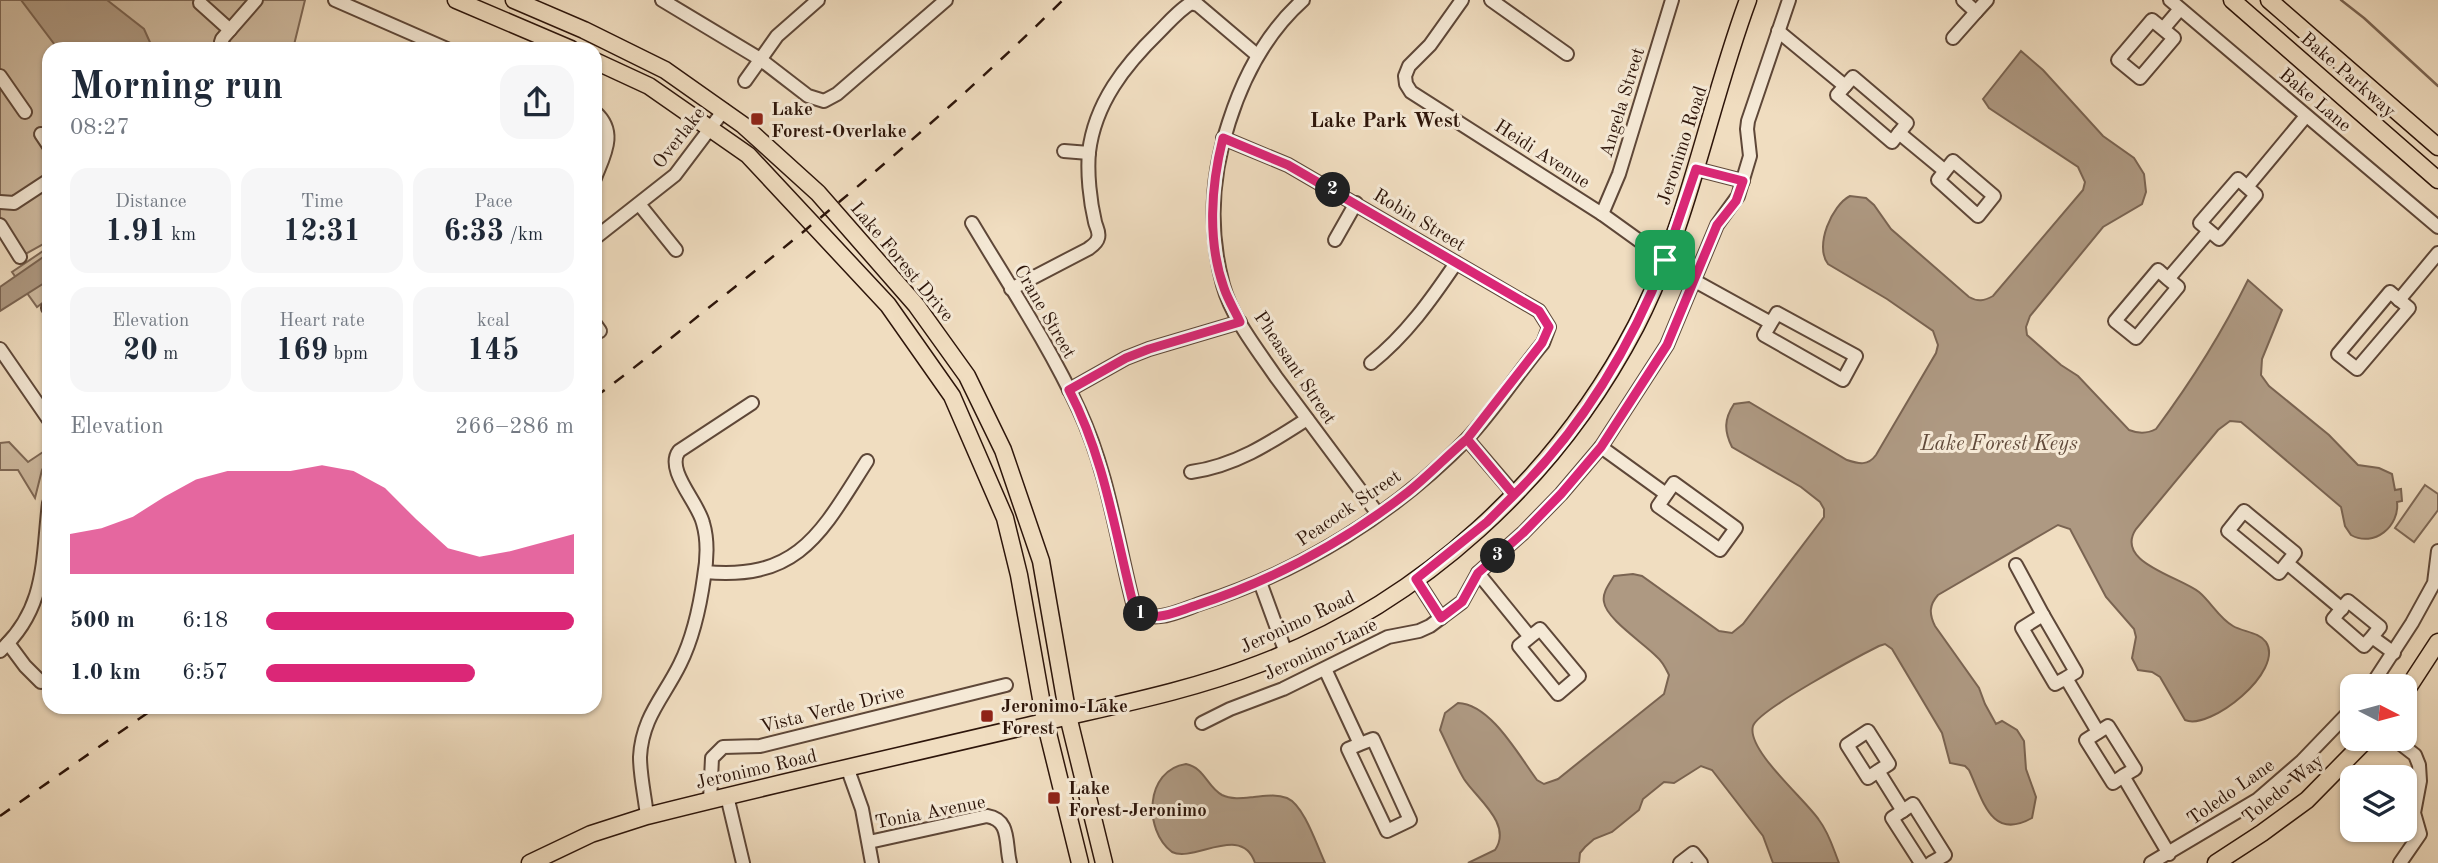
<!DOCTYPE html>
<meta charset="utf-8">
<style>
:root{--surface:#fff;--page:#f6f6f7;--text:#1f2937;--muted:#747a83;--accent:#db2777}
body{margin:0;font-family:"Old Standard TT",serif;background:var(--page);color:var(--text);height:100vh;display:flex;flex-direction:column;font-size:26px;white-space:nowrap}
*{box-sizing:border-box;margin:0}
p{font-size:23px;color:var(--muted)}
.icon{flex:none;width:38px;height:38px;fill:none;stroke:currentColor;stroke-width:2;stroke-linecap:round;stroke-linejoin:round}
.map{position:relative;flex:1;overflow:hidden}
.drawer{position:absolute;left:42px;top:42px;width:560px;height:672px;display:flex;flex-direction:column;background:var(--surface);border-radius:21px;box-shadow:0 2px 5px #0004}
.drawer>*{flex:none}
.needle{width:46px;rotate:96deg}
.fabs{position:absolute;left:2340px;top:674px;display:grid;gap:14px}
.fabs a{display:grid;place-items:center;width:77px;height:77px;border-radius:14px;background:var(--surface);box-shadow:0 2px 5px #0004;font-size:35px}
.pin{position:absolute;display:grid;place-items:center;width:60px;height:60px;color:#fff;margin:-30px;border-radius:14px;box-shadow:0 4px 10px #0006}
.km{position:absolute;width:35px;height:35px;margin:-18px;border-radius:50%;background:#222;color:#fff;font-size:19px;line-height:35px;text-align:center}
.round{display:grid;place-items:center;flex:none;width:74px;height:74px;border-radius:21px;background:var(--page)}
.overview{display:flex;align-items:center;justify-content:space-between;height:119px;padding:0 28px}
h1{font-size:38px;font-weight:700;line-height:52px}
.figures{display:grid;grid-template-columns:repeat(3,1fr);gap:10px;height:119px;padding:7px 28px}
.figures div{display:grid;align-content:center;border-radius:18px;background:var(--page);text-align:center}
.figures b{font-size:30px;font-weight:700}
.figures small{font-size:19px;font-weight:400}
.figures p{font-size:19px}
.chart{height:196px;padding:14px 28px}
.chart p{display:flex;justify-content:space-between}
.chart svg{width:100%;height:126px;margin-top:7px;fill:var(--accent);opacity:.7}
ul{padding:0 28px;list-style:none;font-size:23px}
li{display:grid;grid-template-columns:112px 84px 1fr;align-items:center;height:52px}
li i{height:18px;border-radius:9px;background:var(--accent)}
.map>svg:first-child{display:block}
.green{fill:#cfbba1;stroke:#7e6856;stroke-width:2}
.water{fill:#ae9982;stroke:#7a6452;stroke-width:2}
.lines{fill:none;stroke-linecap:round;stroke-linejoin:round}
.stream{stroke:#7a6452;stroke-width:2.5}
.minor-casing{stroke:#5e4738;stroke-width:16}
.major-casing{stroke:#2d150a;stroke-width:19}
.minor{stroke:#f5e9d6;stroke-width:12}
.major{stroke:#f0ddc0;stroke-width:16}
.rail{stroke:#2d150a;stroke-width:2.5;stroke-dasharray:12 12;stroke-linecap:butt}
.route-casing{stroke:#fff;stroke-width:14}
.route{stroke:#db2777;stroke-width:9}
.poi-dot{fill:#8f2418;stroke:#f5e9d6;stroke-width:2.5}
.labels{text-anchor:middle;stroke-width:6;stroke-linejoin:round;paint-order:stroke}
.street-label{font-size:19px;fill:#2d150a;stroke:#f5e9d6}
.poi-label{font-size:19px;font-weight:bold;fill:#2d150a;stroke:#f5e9d6;text-anchor:start}
.neighbourhood-label{font-size:21px;font-weight:bold;fill:#2d150a;stroke:#f5e9d6}
.water-label{font-size:21px;font-style:italic;fill:#614a3a;stroke:#f5e9d6}
</style>
<div class="map">
<svg width="2438" height="863" viewBox="0 0 2438 863">
<rect width="100%" height="100%" fill="#f0ddc0"/>
<filter id="stains"><feTurbulence type="fractalNoise" baseFrequency=".00286" numOctaves="4"/><feColorMatrix values="0 0 0 0 .2 0 0 0 0 .09 0 0 0 0 .02 0 0 0 .5 -.17"/></filter>
<radialGradient id="worn" r=".72"><stop offset=".6" stop-color="#630" stop-opacity="0"/><stop offset="1" stop-color="#630" stop-opacity=".3"/></radialGradient>
<g class="green">
<path d="M0,0H305L293,49H49V241L20,257L0,231Z"/>
<path d="M49,247V298L37,307L12,272Z"/>
<path d="M9,442L28,462L49,448V458L42,470L35,498L18,470H0V443Z"/>
<path d="M2425,485L2438,494V510L2414,542L2395,528Z"/>
</g>
<g class="water">
<path d="M21,0H107L144,29L153,49H58Z"/>
<path d="M2021,51L2043,70L2103,136L2134,158L2144,174L2146,192L2142,204L2103,227L2030,316L2026,327L2027,335L2061,365L2078,376L2129,430C2139,434 2147,434 2156,429C2191,382 2222,333 2248,280L2282,310L2262,359L2261,375L2269,386L2329,435L2358,465L2379,468L2392,474L2395,490L2401,489L2402,501L2397,502C2400,526 2374,548 2351,535L2345,526L2341,507L2247,427L2241,422L2230,421L2218,430L2136,529C2114,562 2178,576 2199,592C2211,602 2219,618 2233,626C2243,632 2259,632 2266,642C2285,671 2210,731 2185,720L2160,677L2152,672L2138,670L2132,658L2136,637L2134,629L2106,597L2070,529L2058,525L1938,595C1929,605 1929,614 1935,626L1979,688L1985,704L1996,724L2002,721L2017,730L2024,741L2026,769L2036,797L2032,818C1991,841 1983,800 1969,770L1965,766L1950,763L1942,733L1892,649L1885,644L1879,646C1859,656 1758,710 1753,726C1746,750 1806,800 1819,820C1829,833 1833,848 1839,863H1773L1763,836L1712,770L1701,766L1674,783L1664,782L1643,799L1639,810L1612,832L1594,839L1585,847L1580,853L1579,863H1468L1495,850C1513,824 1476,798 1464,779C1455,764 1448,746 1440,730L1445,713L1458,703C1491,704 1519,756 1537,780L1544,784L1558,779L1664,694L1669,675C1666,669 1663,662 1657,657C1645,644 1606,619 1604,602C1602,593 1609,584 1614,576L1633,574L1642,576L1719,631L1732,633L1743,624L1824,517V509L1820,502L1801,487L1732,447C1724,431 1724,419 1734,404L1749,402L1847,460C1859,464 1868,466 1876,455L1936,353L1938,345L1933,331L1887,299L1828,264C1814,246 1832,205 1850,196L1866,198L1874,205L1891,229L1969,297C1978,302 1984,301 1993,296L2083,190L2085,182L2078,167L1989,108L1983,99Z"/>
<path d="M49,253V280L0,311V287Z"/>
<path d="M1186,764C1205,768 1207,787 1222,795C1232,800 1244,798 1254,797C1265,796 1276,794 1287,798C1304,805 1317,846 1325,863H1255C1242,823 1194,863 1172,852C1143,830 1145,770 1186,764Z"/>
</g>
<g class="lines">
<path class="stream" d="M2341,0L2364,18L2438,86"/>
<defs>
<g id="minor">
<path d="M335,0L447,49"/>
<path d="M662,0L760,59L808,96L824,101L837,94L946,0"/>
<path d="M1303,0C1266,33 1244,75 1229,122C1211,176 1208,229 1223,285C1232,318 1257,349 1276,377C1310,423 1344,469 1378,514"/>
<path d="M1462,0L1430,45L1409,66L1405,76L1406,84L1411,92L1602,214L1666,260"/>
<path d="M1491,0L1567,54"/>
<path d="M1963,0L1976,12L1987,0"/>
<path d="M2170,0L2438,227"/>
<path d="M200,3L230,30"/>
<path d="M2163,29L2174,38L2140,78L2118,60L2152,20L2163,29L2180,9"/>
<path d="M1778,31L1845,86L1837,95L1892,142L1899,133L1945,171L1953,161L1994,196L1978,216L1938,180L1945,171"/>
<path d="M1953,38L1976,12"/>
<path d="M226,49L221,42L222,39L256,0"/>
<path d="M0,76L25,112"/>
<path d="M745,81L777,36L818,0"/>
<path d="M1845,86L1853,77L1907,123L1899,133"/>
<path d="M595,112C618,132 604,155 595,178"/>
<path d="M41,134L49,146"/>
<path d="M1064,151L1089,153"/>
<path d="M1696,169L1743,181"/>
<path d="M2247,187L2256,195L2219,239L2200,223L2238,179L2247,187L2306,116"/>
<path d="M0,202L14,203L49,180"/>
<path d="M639,204L676,250"/>
<path d="M1602,214L1619,174L1672,0"/>
<path d="M972,223C1009,285 1049,345 1079,410C1108,472 1117,541 1134,607C1151,627 1181,610 1202,603C1301,571 1394,514 1467,439C1495,409 1517,374 1543,343L1549,327L1539,311L1288,165L1223,138"/>
<path d="M0,225L20,257"/>
<path d="M595,238L675,175L724,110"/>
<path d="M1335,240L1356,203"/>
<path d="M2168,279L2178,287L2136,338L2115,321L2158,270L2168,279L2209,231"/>
<path d="M1695,281L1771,323L1777,313L1856,356L1843,380L1764,335L1771,323"/>
<path d="M1011,289L1088,249C1092,246 1097,243 1098,238C1100,232 1096,227 1095,222C1090,201 1087,173 1089,152C1095,103 1125,65 1159,32C1169,22 1179,10 1191,3L1198,5L1257,55"/>
<path d="M2390,292L2409,308L2357,369L2338,354Z"/>
<path d="M2399,300L2438,253"/>
<path d="M48,308L49,309"/>
<path d="M595,324L600,331"/>
<path d="M0,349L49,420"/>
<path d="M1371,363C1406,335 1431,300 1456,263"/>
<path d="M1069,390L1126,358L1149,349L1240,322"/>
<path d="M1467,439L1514,494"/>
<path d="M1601,447L1666,494"/>
<path d="M1191,472C1235,466 1270,443 1307,419"/>
<path d="M1674,483L1736,528L1720,550L1658,506Z"/>
<path d="M2287,563L2279,573L2228,531L2244,511L2295,553L2287,563L2342,609"/>
<path d="M2016,565L2043,615"/>
<path d="M705,572C800,581 822,531 867,461"/>
<path d="M1478,573L1530,637L1540,629L1579,676L1558,694L1519,646L1530,637"/>
<path d="M1416,579L1441,618"/>
<path d="M1260,582L1286,653"/>
<path d="M2372,637L2380,627L2348,601L2333,619L2364,646L2372,637L2394,653"/>
<path d="M8,643L25,666L41,682"/>
<path d="M0,651C47,608 42,560 49,503"/>
<path d="M1325,669L1360,744L1373,739L1410,820L1387,831L1348,749L1360,744"/>
<path d="M2066,678L2055,684L2022,628L2043,615L2076,672L2066,678L2098,732"/>
<path d="M2371,686L2412,623L2434,583L2438,551"/>
<path d="M1202,723L1230,709L1283,689L1388,637L1419,631L1430,626L1462,602L1478,573L1523,533L1561,494L1601,447L1667,345L1717,225L1738,196L1750,156L1747,129L1748,121L1789,0"/>
<path d="M2393,738L2415,755L2419,765L2420,781L2414,813L2420,834L2400,863"/>
<path d="M847,767L862,809L872,863"/>
<path d="M1878,771L1868,778L1847,745L1868,731L1889,764L1878,771L1903,811"/>
<path d="M2123,776L2113,783L2086,740L2108,726L2135,769L2123,776L2169,854"/>
<path d="M727,796L743,863"/>
<path d="M710,800L712,758L723,747L760,746L1006,685"/>
<path d="M647,816C645,797 640,776 640,757C642,717 664,697 680,664C693,638 700,606 704,577C707,560 708,540 703,523C698,502 665,470 679,451L752,403"/>
<path d="M869,842L987,816C1011,820 1005,843 1010,863"/>
<path d="M1680,863L1693,853L1701,863"/>
<path d="M1921,863L1892,818L1913,804L1945,855L1931,863"/>
<path d="M2151,863L2257,800L2302,761L2352,709"/>
</g>
<g id="major">
<path d="M456,0L571,49"/>
<path d="M514,0L584,30L665,70L743,125L818,193L916,305L967,376L1003,450L1041,561L1068,716L1104,863"/>
<path d="M2232,0L2438,180"/>
<path d="M2269,0L2438,147"/>
<path d="M595,61L649,86L748,155L888,305L952,396L1005,518L1019,575L1045,721L1080,863"/>
<path d="M2404,694L2438,642"/>
<path d="M530,863L591,834L647,816C773,784 900,756 1027,726C1105,707 1184,693 1259,664C1421,603 1556,479 1636,326C1689,223 1708,108 1748,0"/>
<path d="M2216,863L2262,833L2307,800L2368,738"/>
</g>
</defs>
<use href="#minor" class="minor-casing"/>
<use href="#major" class="major-casing"/>
<use href="#minor" class="minor"/>
<use href="#major" class="major"/>
<g class="rail">
<path d="M595,397C638,366 679,331 721,298C840,204 955,106 1063,0"/>
<path d="M0,816L156,707"/>
</g>
</g>
<g class="lines">
<defs>
<path id="route" d="M1665,260C1631,346 1581,429 1514,495L1467,439C1447,456 1428,476 1408,492C1344,542 1274,580 1197,605C1177,611 1151,626 1134,607C1115,533 1105,459 1069,390L1126,358L1149,349L1240,322C1235,311 1228,300 1224,288C1207,241 1211,186 1223,138L1288,165L1539,311L1549,327L1542,343L1467,439L1514,495L1487,522L1416,579L1441,618L1462,602L1478,573L1523,533L1561,494L1601,447L1667,345L1717,225L1736,201L1743,181L1696,169L1665,260"/>
</defs>
<use href="#route" class="route-casing"/>
<use href="#route" class="route"/>
</g>
<g class="poi-dot">
<rect x="750" y="112" width="14" height="14" rx="3.5"/>
<rect x="980" y="709" width="14" height="14" rx="3.5"/>
<rect x="1047" y="791" width="14" height="14" rx="3.5"/>
</g>
<g class="labels">
<g class="street-label">
<text transform="translate(2349 74) rotate(41)" y="7">Bake Parkway</text>
<text transform="translate(2316 99) rotate(40)" y="7">Bake Lane</text>
<text transform="translate(1621 102) rotate(-73)" y="7">Angela Street</text>
<text transform="translate(678 137) rotate(-52)" y="7">Overlake</text>
<text transform="translate(1681 145) rotate(-72)" y="7">Jeronimo Road</text>
<text transform="translate(1543 153) rotate(33)" y="7">Heidi Avenue</text>
<text transform="translate(1420 219) rotate(31)" y="7">Robin Street</text>
<text transform="translate(903 261) rotate(50)" y="7">Lake Forest Drive</text>
<text transform="translate(1046 311) rotate(60)" y="7">Crane Street</text>
<text transform="translate(1296 367) rotate(56)" y="7">Pheasant Street</text>
<text transform="translate(1348 507) rotate(-34)" y="7">Peacock Street</text>
<text transform="translate(1297 621) rotate(-25)" y="7">Jeronimo Road</text>
<text transform="translate(1320 648) rotate(-25)" y="7">Jeronimo Lane</text>
<text transform="translate(832 708) rotate(-14)" y="7">Vista Verde Drive</text>
<text transform="translate(756 768) rotate(-13)" y="7">Jeronimo Road</text>
<text transform="translate(2282 788) rotate(-39)" y="7">Toledo Way</text>
<text transform="translate(2230 791) rotate(-35)" y="7">Toledo Lane</text>
<text transform="translate(930 811) rotate(-11)" y="7">Tonia Avenue</text>
</g>
<g class="poi-label">
<text x="771" y="115">Lake<tspan x="771" dy="22">Forest-Overlake</tspan></text>
<text x="1001" y="712">Jeronimo-Lake<tspan x="1001" dy="22">Forest</tspan></text>
<text x="1068" y="794">Lake<tspan x="1068" dy="22">Forest-Jeronimo</tspan></text>
</g>
<g class="neighbourhood-label">
<text x="1385" y="127">Lake Park West</text>
</g>
<g class="water-label">
<text x="1999" y="450">Lake Forest Keys</text>
</g>
</g>
<rect width="100%" height="100%" filter="url(#stains)"/>
<rect width="100%" height="100%" fill="url(#worn)"/>
</svg>
<div class="fabs">
<a><svg class="needle" viewBox="-14 -14 28 28"><path d="M0-13l5 13h-10z" fill="#e53935"/><path d="M0 13l5-13h-10z" fill="#747a83"/></svg></a>
<a><svg class="icon" aria-label="layers" viewBox="0 0 24 24"><path d="M12 4l9 5-9 5-9-5zM3 14l9 5 9-5"/></svg></a>
</div>
<div class="pin" style="left:1665px;top:260px;background:#1e9e55"><svg class="icon" aria-label="arrive" viewBox="0 0 24 24"><path d="M6 21V4h12l-3 4 3 4H6"/></svg></div>
<b class="km" style="left:1141px;top:614px">1</b>
<b class="km" style="left:1333px;top:190px">2</b>
<b class="km" style="left:1498px;top:556px">3</b>
<section class="drawer">
<div class="overview"><div><h1>Morning run</h1><p>08:27</p></div><a class="round"><svg class="icon" aria-label="share" viewBox="0 0 24 24"><path d="M12 15V3M7 8l5-5 5 5M5 13v7h14v-7"/></svg></a></div>
<div class="figures">
<div><p>Distance</p><b>1.91<small> km</small></b></div>
<div><p>Time</p><b>12:31</b></div>
<div><p>Pace</p><b>6:33<small> /km</small></b></div>
</div>
<div class="figures">
<div><p>Elevation</p><b>20<small> m</small></b></div>
<div><p>Heart rate</p><b>169<small> bpm</small></b></div>
<div><p>kcal</p><b>145</b></div>
</div>
<div class="chart"><p><span>Elevation</span>266–286 m</p>
<svg viewBox="0 0 160 44" preserveAspectRatio="none"><path d="M0 44V30L10 28L20 24L30 17L40 11L50 8L60 8L70 8L80 6L90 8L100 14L110 25L120 35L130 38L140 36L150 33L160 30V44z"/></svg>
</div>
<ul>
<li><b>500 m</b>6:18<i style="width:100%"></i></li>
<li><b>1.0 km</b>6:57<i style="width:68%"></i></li>
</ul>
</section>
</div>
